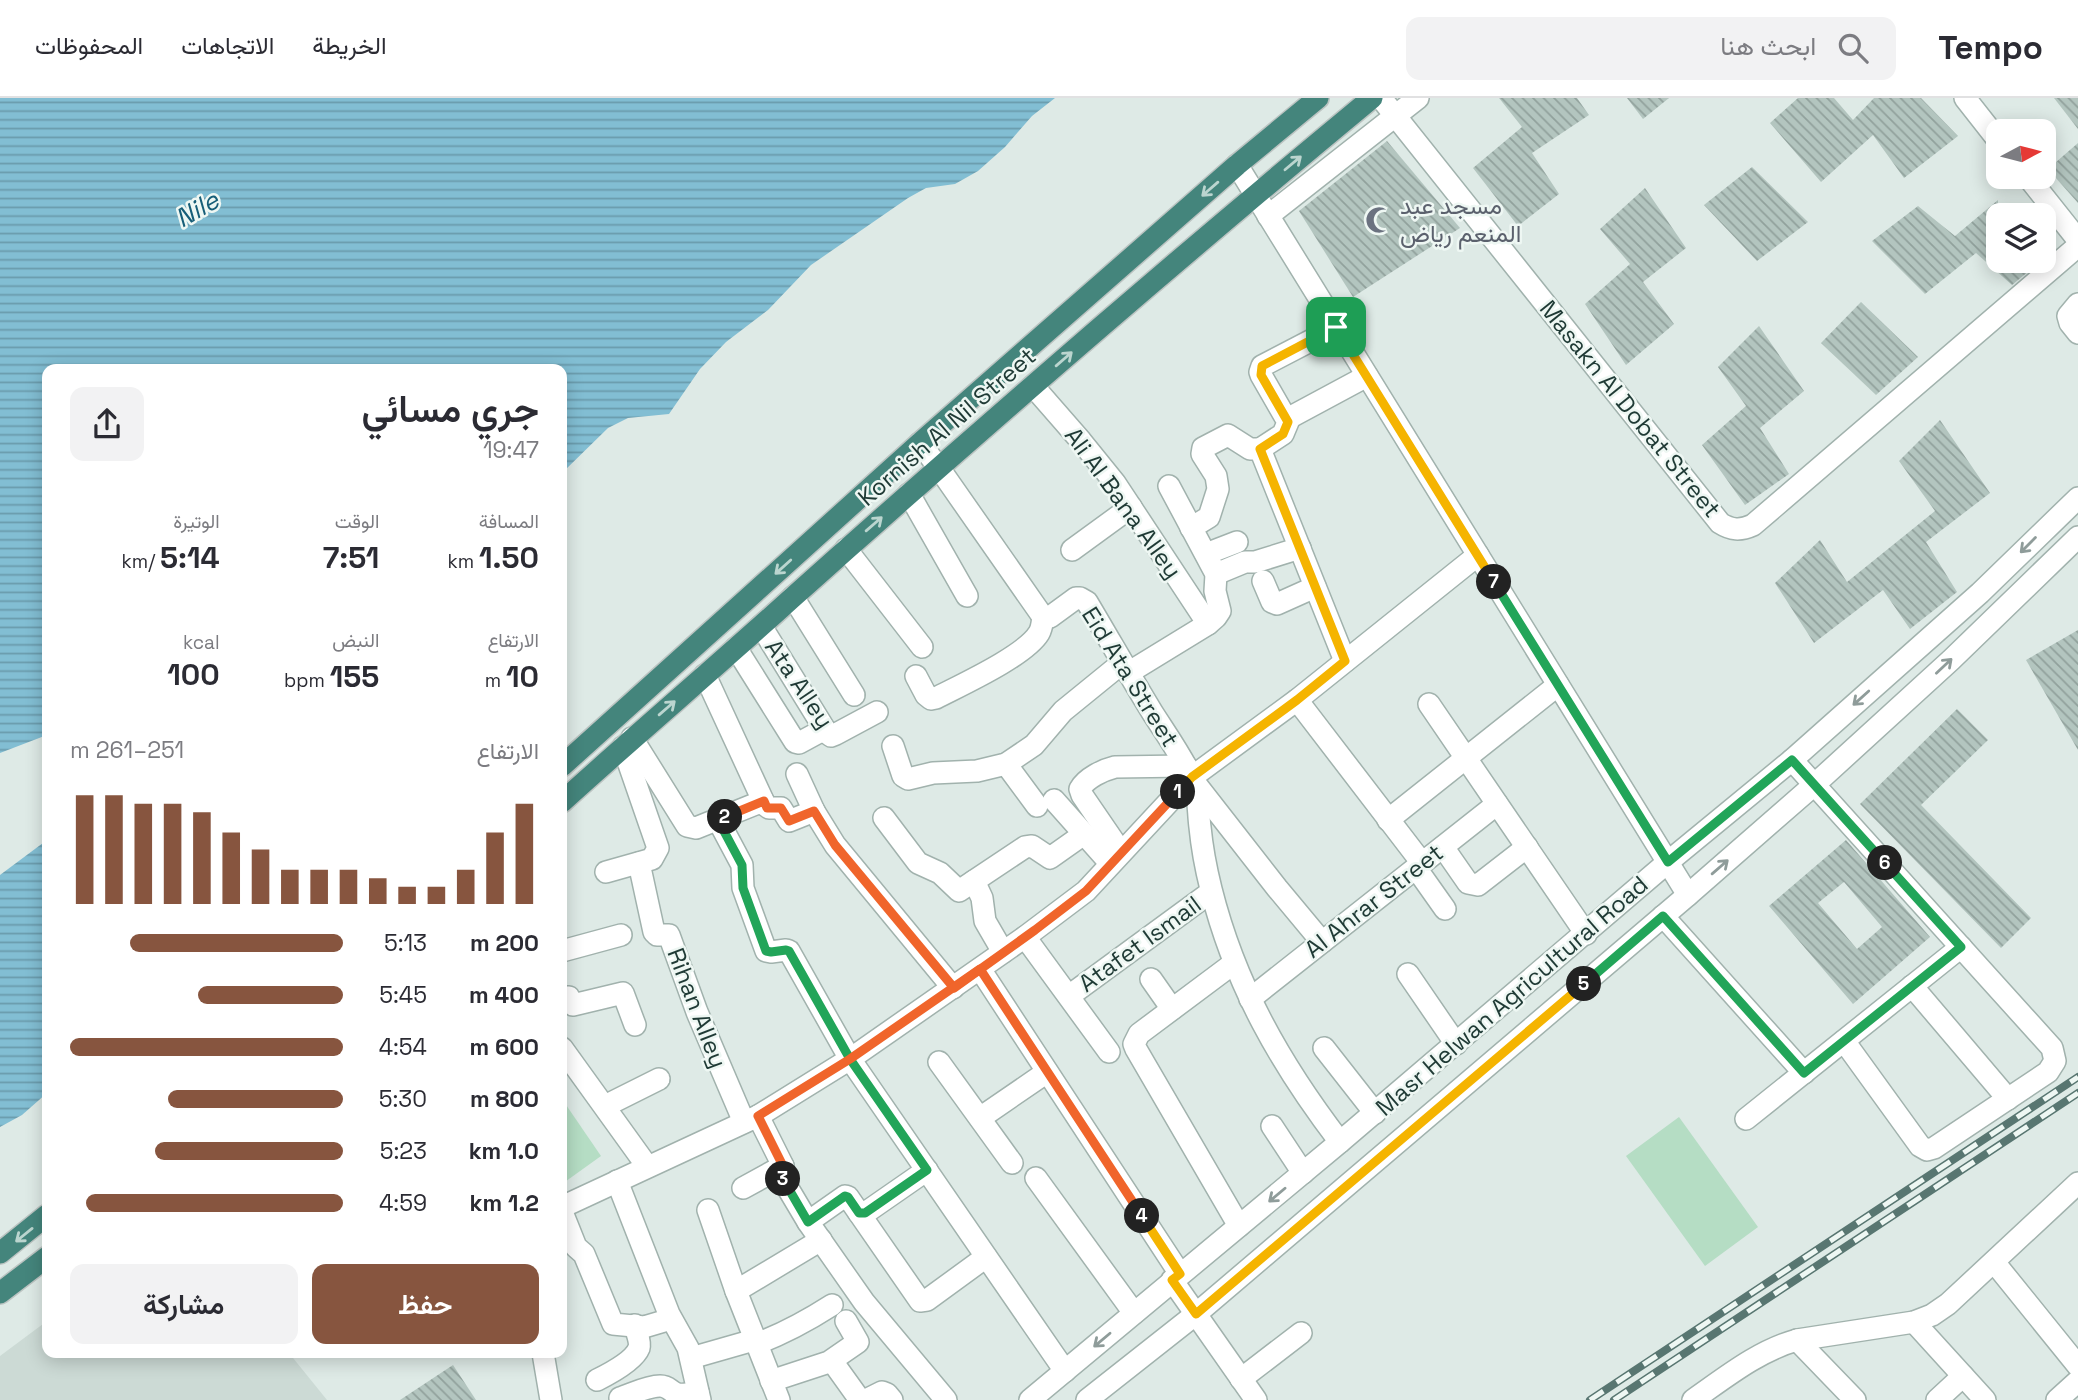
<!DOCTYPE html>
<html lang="ar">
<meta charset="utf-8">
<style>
:root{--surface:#fff;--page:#f2f2f3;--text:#2b2b33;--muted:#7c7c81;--line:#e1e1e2;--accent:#87553f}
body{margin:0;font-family:"Space Grotesk",Vazirmatn,sans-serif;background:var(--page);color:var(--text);direction:rtl;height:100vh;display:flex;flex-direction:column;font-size:26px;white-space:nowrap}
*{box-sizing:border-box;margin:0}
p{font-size:23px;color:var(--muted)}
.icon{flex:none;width:38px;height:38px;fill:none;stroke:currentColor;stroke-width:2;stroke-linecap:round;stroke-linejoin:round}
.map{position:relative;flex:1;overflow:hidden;direction:ltr}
.details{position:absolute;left:42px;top:266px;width:525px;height:994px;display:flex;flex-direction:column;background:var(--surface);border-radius:14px;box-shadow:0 4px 18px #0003;direction:rtl}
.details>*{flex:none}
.needle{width:46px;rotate:83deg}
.controls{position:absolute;left:1986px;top:21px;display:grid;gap:14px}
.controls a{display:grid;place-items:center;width:70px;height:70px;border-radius:14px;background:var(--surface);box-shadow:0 4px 18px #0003;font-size:35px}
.pin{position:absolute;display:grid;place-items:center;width:60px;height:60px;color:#fff;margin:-30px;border-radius:14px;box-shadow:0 4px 10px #0006}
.km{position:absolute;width:35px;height:35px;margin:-18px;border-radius:50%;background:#222;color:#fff;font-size:19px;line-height:35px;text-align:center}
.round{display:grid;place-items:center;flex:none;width:74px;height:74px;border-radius:14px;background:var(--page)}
.headline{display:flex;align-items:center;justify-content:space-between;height:119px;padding:0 28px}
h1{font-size:38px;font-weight:600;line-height:52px}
.figures{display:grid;grid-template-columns:repeat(3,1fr);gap:10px;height:119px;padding:7px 28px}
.figures div{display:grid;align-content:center}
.figures b{font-size:30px;font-weight:600}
.figures small{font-size:19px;font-weight:400}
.figures p{font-size:19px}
.chart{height:196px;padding:14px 28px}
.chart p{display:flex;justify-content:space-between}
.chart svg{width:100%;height:126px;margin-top:7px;stroke:var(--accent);stroke-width:6}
.button{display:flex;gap:14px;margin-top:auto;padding:14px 28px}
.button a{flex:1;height:80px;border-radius:14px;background:var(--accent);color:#fff;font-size:28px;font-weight:600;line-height:80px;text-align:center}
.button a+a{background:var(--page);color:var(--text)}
ul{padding:0 28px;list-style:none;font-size:23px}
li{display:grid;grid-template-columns:112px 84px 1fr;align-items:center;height:52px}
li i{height:18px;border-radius:9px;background:var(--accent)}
header{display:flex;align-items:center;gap:42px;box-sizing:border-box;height:98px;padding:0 35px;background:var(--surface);border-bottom:2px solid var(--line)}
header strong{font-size:33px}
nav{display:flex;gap:38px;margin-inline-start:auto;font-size:24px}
.search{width:490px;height:63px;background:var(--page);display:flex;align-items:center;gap:18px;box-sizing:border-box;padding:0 24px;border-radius:14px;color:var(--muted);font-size:26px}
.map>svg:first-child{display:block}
.built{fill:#ccdad5}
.park{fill:#b5ddc4}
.water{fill:url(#water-rules)}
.building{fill:url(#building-back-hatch);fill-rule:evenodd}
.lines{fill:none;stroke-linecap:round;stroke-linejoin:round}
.minor-casing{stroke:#a1b2ad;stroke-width:24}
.trunk-casing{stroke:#bcc4c2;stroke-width:24}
.minor{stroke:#fff;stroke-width:21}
.trunk{stroke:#44857c;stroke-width:21}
.rail-casing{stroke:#587671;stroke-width:8}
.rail{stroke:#eef7f3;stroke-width:5;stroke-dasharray:16;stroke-linecap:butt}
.oneway{stroke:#bbd5cf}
.oneway2{stroke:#8f9c9a}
.split-1-casing{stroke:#fff;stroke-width:14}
.split-2-casing{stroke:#fff;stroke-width:14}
.split-3-casing{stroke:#fff;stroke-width:14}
.split-4-casing{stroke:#fff;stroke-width:14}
.split-5-casing{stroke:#fff;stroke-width:14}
.split-6-casing{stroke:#fff;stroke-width:14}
.split-7-casing{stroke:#fff;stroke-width:14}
.split-8-casing{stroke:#fff;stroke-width:14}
.split-1{stroke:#f5b400;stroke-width:9}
.split-2{stroke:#f0652b;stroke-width:9}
.split-3{stroke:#22a559;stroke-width:9}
.split-4{stroke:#f0652b;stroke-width:9}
.split-5{stroke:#f5b400;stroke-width:9}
.split-6{stroke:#22a559;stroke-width:9}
.split-7{stroke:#22a559;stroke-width:9}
.split-8{stroke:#f5b400;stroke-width:9}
.labels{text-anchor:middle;stroke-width:5;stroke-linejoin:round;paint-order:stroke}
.worship-label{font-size:24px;fill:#5b616d;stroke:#eef7f3;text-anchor:start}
.street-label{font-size:24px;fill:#1f3a35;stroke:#eef7f3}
.water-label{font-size:26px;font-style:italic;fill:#175e78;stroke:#eef7f3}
</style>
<header>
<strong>Tempo</strong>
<div class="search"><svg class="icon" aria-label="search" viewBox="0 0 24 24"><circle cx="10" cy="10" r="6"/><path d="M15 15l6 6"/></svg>ابحث هنا</div>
<nav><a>الخريطة</a><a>الاتجاهات</a><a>المحفوظات</a></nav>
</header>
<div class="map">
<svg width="2078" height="1302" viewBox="0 0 2078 1302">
<defs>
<pattern id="water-rules" width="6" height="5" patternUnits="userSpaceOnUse" patternTransform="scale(1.75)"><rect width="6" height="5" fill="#82bed3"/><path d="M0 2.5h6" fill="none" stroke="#6a9bac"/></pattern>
<pattern id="building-back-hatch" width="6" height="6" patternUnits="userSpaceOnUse" patternTransform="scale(1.75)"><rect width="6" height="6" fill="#b3c5bf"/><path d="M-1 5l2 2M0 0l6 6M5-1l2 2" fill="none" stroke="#91a19c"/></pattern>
</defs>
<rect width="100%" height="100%" fill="#deeae6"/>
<path class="built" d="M47,1223V1255H289L327,1302H0V1258Z"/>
<g class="park">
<path d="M562,1001L601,1058L562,1086Z"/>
<path d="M1679,1019L1758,1129L1705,1168L1626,1058Z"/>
</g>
<g class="water">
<path d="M0,0H1055L1032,18L1005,49L978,73L955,86L926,90L908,100L811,167L768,212L726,244L700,271L669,316L628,320L608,330L562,375V271H47V637L0,655Z"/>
<path d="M47,742V995L22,1017L0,1029V777Z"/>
</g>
<g class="building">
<path d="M1499,0H1577L1589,17L1532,55L1559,96L1518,128L1473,70L1522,29Z"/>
<path d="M1627,0H1669L1643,21Z"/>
<path d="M1798,0H1834L1853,22L1874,0H1921L1958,38L1904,80L1873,37L1821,84L1770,25Z"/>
<path d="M2054,0H2078V31Z"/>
<path d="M1387,43L1460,130L1353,199L1299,113Z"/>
<path d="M2078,45V105L2048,71Z"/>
<path d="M1752,69L1808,124L1757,163L1704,107Z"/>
<path d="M1645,90L1686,150L1643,184L1674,226L1626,267L1585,206L1630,166L1600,131Z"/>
<path d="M1998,102V163H2041L2012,187L1976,155L1925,196L1872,143L1918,108L1955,138Z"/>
<path d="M1861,204L1918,259L1876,297L1821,245Z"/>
<path d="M1759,228L1804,293L1760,330L1789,376L1745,407L1702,347L1746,308L1718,269Z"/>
<path d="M1940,322L1990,395L1926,444L1957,494L1910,531L1883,492L1814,545L1775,485L1820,442L1847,484L1935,413L1899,363Z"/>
<path d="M2078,532V652L2026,562Z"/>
<path d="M1957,611L1988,642L1921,707L2031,820L2001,850L1860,706Z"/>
<path d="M1846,742L1930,839L1853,906L1769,808ZM1844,784L1882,829L1857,851L1818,805Z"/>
<path d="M453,1267L476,1302H400Z"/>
</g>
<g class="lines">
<defs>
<g id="minor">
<path d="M1381,0L1720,425C1731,432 1740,433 1753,427L2078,148"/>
<path d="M1965,0L1998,42"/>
<path d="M1237,67L1688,797"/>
<path d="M2028,79L2078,142"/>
<path d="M1268,118L1418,0"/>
<path d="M2078,206L2068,218L2070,225L2078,235"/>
<path d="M1337,229L1262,268L1260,274L1261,277L1288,324L1283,336L1260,351L1345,563"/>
<path d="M1033,288L1081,343L1115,385L1208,526"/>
<path d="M1287,321L1367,278"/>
<path d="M920,345L939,370L1043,519H1050L1076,500H1080L1087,504C1109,541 1130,578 1152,614C1166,636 1182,658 1193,682C1199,695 1198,715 1200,729C1202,750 1206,771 1211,791C1235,887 1281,967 1340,1044"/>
<path d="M909,396L967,498"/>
<path d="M1191,430L1209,419L1218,391L1216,378L1202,356L1203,350L1228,337L1250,351H1260"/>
<path d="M846,451L922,549"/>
<path d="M1072,452L1131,409"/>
<path d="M1206,456L1237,444"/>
<path d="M1216,476L1245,464H1255L1300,450"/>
<path d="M1263,483L1272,504L1277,506L1315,489"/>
<path d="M793,499L854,597"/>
<path d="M761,528L827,635L831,638L836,636L877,614"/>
<path d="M736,550L795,644L799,645L823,632"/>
<path d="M1128,575L1208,526L1216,519L1220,513L1215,493L1216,476L1169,388"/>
<path d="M705,577L765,707L769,710H781L789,723L814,713"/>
<path d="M916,578L926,597L931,601L936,600C961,587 1025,558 1039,535C1042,530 1042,525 1043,519"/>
<path d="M1297,602L1422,765"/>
<path d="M1429,606L1586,836"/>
<path d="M632,640L687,728L696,730L763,703"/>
<path d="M893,648L903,678L908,681L933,675L977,673L1006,666L1034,647L1063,613L1122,565"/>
<path d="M1792,662L2052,950L2055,963L2048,974L1934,1050L1927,1052L1920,1048L1844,943"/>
<path d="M1006,666L1037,708"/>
<path d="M797,676L814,713L835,747L953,890"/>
<path d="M1195,685L1277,790L1322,844"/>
<path d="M1054,702L1110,765"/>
<path d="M884,720L918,765L940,775L959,793L1025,749L1032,748L1050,760L1084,736"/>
<path d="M718,722L742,767L743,790L766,853L771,854L786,852L789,853L850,961L1065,1273"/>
<path d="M1388,722L1558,587"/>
<path d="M1443,749L1468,785L1478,787L1527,749"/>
<path d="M1121,754L1082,697L1080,691C1086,680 1103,672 1115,669L1186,668"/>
<path d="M639,765L654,834L657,837H669L697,914L744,1024"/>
<path d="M1416,770L1445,811"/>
<path d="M606,774L652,761L658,750L623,649"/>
<path d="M974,783L982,800L985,823L1003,854"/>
<path d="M1663,818L1804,975"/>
<path d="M1025,839L1109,954"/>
<path d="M562,853L621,837"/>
<path d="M1234,865L1139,936L1134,946L1136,951L1239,1128"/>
<path d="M980,871L1180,1176"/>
<path d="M1408,876L1456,946"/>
<path d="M1151,881L1172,911"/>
<path d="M1912,888L2008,1001"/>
<path d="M1069,898L1211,794"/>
<path d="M562,900L569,899L571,905L573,907L623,895L635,927"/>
<path d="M1250,901L1497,706"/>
<path d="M562,950L647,1068"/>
<path d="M1324,950L1375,1015"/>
<path d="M939,964L1012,1065"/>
<path d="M605,1008L659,981"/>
<path d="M758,1018L783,1068V1082L808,1124L864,1204L946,1302"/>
<path d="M980,1020L1047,974"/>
<path d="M1746,1021L1961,849"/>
<path d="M1272,1028L1303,1075"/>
<path d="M1036,1080L1134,1215"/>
<path d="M617,1083L669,1216L688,1250L700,1302"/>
<path d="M743,1090L783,1068"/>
<path d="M562,1109L758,1018L850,961L1025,839L1086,793L1192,679L1297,602L1478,457"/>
<path d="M708,1112L736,1193L779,1302"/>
<path d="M562,1114L576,1149L584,1156L613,1226L644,1229L671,1221"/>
<path d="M859,1115L920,1203L927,1202L986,1159"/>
<path d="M808,1124L845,1098L848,1099L859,1115H865L927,1072"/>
<path d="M1994,1164L2078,1268"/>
<path d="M1172,1182L1256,1302"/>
<path d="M736,1193L821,1142"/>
<path d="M1914,1224L1985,1302"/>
<path d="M1797,1242L1855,1302"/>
<path d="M756,1246C783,1236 807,1223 832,1207"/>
<path d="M543,1255L551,1302"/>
<path d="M691,1260L754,1242"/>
<path d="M832,1263L860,1302"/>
<path d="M1241,1281L1301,1235"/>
<path d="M597,1282C609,1276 634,1263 639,1250C641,1243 636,1234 635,1227"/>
<path d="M771,1283L829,1264L858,1244L846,1223"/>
<path d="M620,1300C632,1296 647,1288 660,1288C668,1288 669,1292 675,1295C681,1298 692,1295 698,1294"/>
<path d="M866,1302L882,1294L887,1296L892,1302"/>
<path d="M1030,1302L1340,1044L1668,764L1792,662L1980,495L2078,400"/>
<path d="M1087,1302L1196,1216L1688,797L1814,687L1951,562L2078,439"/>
<path d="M1693,1302C1726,1279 1758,1253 1797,1242L1914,1224L1932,1217L1948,1206L2078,1085"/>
<path d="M1937,1302L1963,1278"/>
<path d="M2057,1302L2078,1283"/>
</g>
<g id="trunk">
<path d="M562,668L920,345L1237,67L1318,0"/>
<path d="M562,704C638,635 716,569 792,500C982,330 1175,163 1372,0"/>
<path d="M0,1155L47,1117"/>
<path d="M0,1195L47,1159"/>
</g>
</defs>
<use href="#minor" class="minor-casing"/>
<use href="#trunk" class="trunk-casing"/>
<use href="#minor" class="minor"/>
<use href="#trunk" class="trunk"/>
<defs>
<g id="rail">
<path d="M1590,1302L2078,979"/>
<path d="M1614,1302L2078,995"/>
</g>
</defs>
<use href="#rail" class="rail-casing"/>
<use href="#rail" class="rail"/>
</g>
<defs><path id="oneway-shaft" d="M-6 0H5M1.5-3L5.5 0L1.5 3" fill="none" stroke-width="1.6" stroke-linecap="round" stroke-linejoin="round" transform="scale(1.75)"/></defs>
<g class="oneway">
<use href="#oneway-shaft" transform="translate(1293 65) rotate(-40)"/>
<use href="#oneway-shaft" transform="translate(1210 91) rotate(139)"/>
<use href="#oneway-shaft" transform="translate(1064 261) rotate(-41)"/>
<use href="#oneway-shaft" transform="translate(874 426) rotate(-41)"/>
<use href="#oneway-shaft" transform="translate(783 469) rotate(138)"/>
<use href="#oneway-shaft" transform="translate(667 610) rotate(-41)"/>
<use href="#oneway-shaft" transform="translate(24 1137) rotate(141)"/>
</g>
<g class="oneway2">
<use href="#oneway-shaft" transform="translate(2028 447) rotate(135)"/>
<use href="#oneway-shaft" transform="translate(1944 568) rotate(-43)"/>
<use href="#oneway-shaft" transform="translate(1861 600) rotate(138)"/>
<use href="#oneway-shaft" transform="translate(1720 769) rotate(-41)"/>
<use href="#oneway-shaft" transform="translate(1277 1097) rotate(140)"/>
<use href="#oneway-shaft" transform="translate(1102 1242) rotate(140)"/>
</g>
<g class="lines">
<defs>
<path id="split-1" d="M1178,694L1192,679L1297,602L1345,563L1260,351L1283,336L1288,324L1261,277L1262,268L1336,229"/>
<path id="split-2" d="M725,719L764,703L767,710H781L789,723L814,713L835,747L954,890L1035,832L1086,793L1178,694"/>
<path id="split-3" d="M725,719L718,722L742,767L743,790L766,853L771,854L786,852L789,853L850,961L927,1072L865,1115H859L848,1099L845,1098L808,1124L783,1081"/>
<path id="split-4" d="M783,1081V1068L758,1018L850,961L980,871L1142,1118"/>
<path id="split-5" d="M1142,1118L1180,1176L1172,1182L1196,1216L1584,886"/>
<path id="split-6" d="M1584,886L1663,818L1804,975L1961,849L1885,765"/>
<path id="split-7" d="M1494,484L1668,764L1792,662L1885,765"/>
<path id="split-8" d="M1336,229L1494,484"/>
</defs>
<use href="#split-1" class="split-1-casing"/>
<use href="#split-2" class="split-2-casing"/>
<use href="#split-3" class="split-3-casing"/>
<use href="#split-4" class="split-4-casing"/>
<use href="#split-5" class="split-5-casing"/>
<use href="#split-6" class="split-6-casing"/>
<use href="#split-7" class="split-7-casing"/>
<use href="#split-8" class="split-8-casing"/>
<use href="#split-1" class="split-1"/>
<use href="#split-2" class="split-2"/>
<use href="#split-3" class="split-3"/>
<use href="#split-4" class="split-4"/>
<use href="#split-5" class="split-5"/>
<use href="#split-6" class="split-6"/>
<use href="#split-7" class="split-7"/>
<use href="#split-8" class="split-8"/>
</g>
<defs>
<symbol id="mosque-bare" viewBox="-9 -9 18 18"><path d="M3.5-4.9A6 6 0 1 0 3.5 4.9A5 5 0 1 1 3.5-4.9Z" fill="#6b7280" stroke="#eef7f3" stroke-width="2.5" paint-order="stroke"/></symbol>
</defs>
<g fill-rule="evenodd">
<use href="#mosque-bare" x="1360" y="103" width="38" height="38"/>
</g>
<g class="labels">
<g class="worship-label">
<text x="1400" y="116">مسجد عبد<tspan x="1400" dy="28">المنعم رياض</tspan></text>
</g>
<g class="street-label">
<text transform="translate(1630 311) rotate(51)" y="8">Masakn Al Dobat Street</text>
<text transform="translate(947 329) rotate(-41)" y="8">Kornish Al Nil Street</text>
<text transform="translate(1123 405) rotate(54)" y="8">Ali Al Bana Alley</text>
<text transform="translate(1130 579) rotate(58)" y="8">Eid Ata Street</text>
<text transform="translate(799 586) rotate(56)" y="8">Ata Alley</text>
<text transform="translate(1374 803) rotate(-38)" y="8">Al Ahrar Street</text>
<text transform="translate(1140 846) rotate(-36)" y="8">Atafet Ismail</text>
<text transform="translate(1512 898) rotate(-41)" y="8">Masr Helwan Agricultural Road</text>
<text transform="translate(697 910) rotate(69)" y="8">Rihan Alley</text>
</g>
<g class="water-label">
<text transform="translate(197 111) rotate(-30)" y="9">Nile</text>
</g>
</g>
</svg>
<div class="controls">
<a><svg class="needle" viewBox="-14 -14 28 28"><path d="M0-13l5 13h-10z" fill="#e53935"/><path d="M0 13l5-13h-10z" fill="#7c7c81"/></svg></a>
<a><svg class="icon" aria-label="layers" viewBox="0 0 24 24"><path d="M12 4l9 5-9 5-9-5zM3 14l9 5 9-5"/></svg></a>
</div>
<div class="pin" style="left:1336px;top:229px;background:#1e9e55"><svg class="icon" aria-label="arrive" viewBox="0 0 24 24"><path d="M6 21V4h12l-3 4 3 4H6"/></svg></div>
<b class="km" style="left:1178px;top:694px">1</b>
<b class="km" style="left:725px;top:719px">2</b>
<b class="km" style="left:783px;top:1081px">3</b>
<b class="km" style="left:1142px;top:1118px">4</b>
<b class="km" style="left:1584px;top:886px">5</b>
<b class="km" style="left:1885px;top:765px">6</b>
<b class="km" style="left:1494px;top:484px">7</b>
<section class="details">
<div class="headline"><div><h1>جري مسائي</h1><p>19:47</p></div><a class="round"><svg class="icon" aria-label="share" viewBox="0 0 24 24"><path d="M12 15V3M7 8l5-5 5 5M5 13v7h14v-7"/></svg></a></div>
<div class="figures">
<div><p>المسافة</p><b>1.50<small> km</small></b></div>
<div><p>الوقت</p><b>7:51</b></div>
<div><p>الوتيرة</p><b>5:14<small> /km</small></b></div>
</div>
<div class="figures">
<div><p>الارتفاع</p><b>10<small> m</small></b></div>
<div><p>النبض</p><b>155<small> bpm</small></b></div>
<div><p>kcal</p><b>100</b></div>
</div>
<div class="chart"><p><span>الارتفاع</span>251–261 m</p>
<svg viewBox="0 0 160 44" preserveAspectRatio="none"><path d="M5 44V6M15 44V6M25 44V9M35 44V9M45 44V12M55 44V19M65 44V25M75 44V32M85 44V32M95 44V32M105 44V35M115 44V38M125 44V38M135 44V32M145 44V19M155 44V9"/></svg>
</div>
<ul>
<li><b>200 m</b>5:13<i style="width:78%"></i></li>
<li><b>400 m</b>5:45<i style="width:53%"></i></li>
<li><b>600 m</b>4:54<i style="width:100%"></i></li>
<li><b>800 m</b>5:30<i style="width:64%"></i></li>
<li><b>1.0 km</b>5:23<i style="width:69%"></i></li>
<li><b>1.2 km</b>4:59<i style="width:94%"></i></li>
</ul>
<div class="button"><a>حفظ</a><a>مشاركة</a></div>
</section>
</div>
